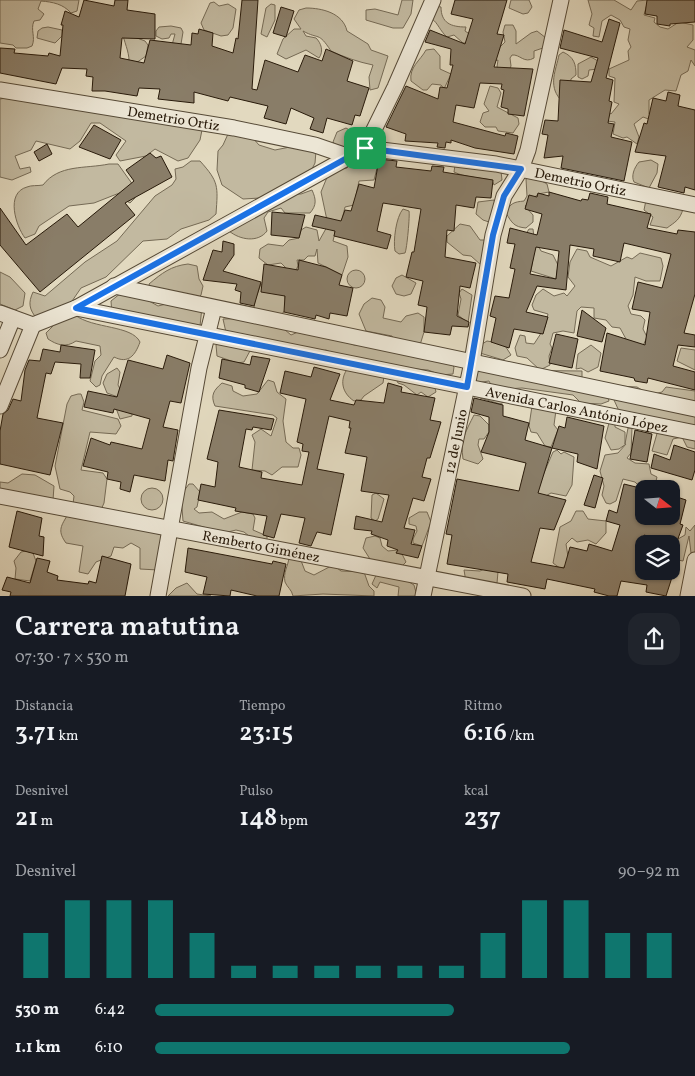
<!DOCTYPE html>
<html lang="es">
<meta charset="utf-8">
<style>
:root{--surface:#171b24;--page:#20242c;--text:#f1f3f6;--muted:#9ea1a6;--accent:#0f766e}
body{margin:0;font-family:Vollkorn,serif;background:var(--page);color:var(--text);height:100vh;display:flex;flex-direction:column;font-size:19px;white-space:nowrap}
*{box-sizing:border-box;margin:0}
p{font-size:16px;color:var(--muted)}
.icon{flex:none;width:28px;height:28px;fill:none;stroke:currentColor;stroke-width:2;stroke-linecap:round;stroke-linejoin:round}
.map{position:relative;height:596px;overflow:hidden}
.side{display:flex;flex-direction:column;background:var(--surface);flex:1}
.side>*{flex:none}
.needle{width:32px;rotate:107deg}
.fabs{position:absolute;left:635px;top:480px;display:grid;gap:10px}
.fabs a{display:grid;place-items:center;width:45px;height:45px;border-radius:10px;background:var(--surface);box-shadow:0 1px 4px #0004;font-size:25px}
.pin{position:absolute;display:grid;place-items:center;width:42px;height:42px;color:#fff;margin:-21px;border-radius:10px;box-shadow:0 2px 8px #0006}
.round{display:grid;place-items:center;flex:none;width:52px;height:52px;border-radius:15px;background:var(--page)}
.summary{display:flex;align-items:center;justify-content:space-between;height:85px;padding:0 15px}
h1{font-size:28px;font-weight:600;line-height:38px}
.figures{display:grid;grid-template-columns:repeat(3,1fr);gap:8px;height:85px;padding:5px 15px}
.figures div{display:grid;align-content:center}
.figures b{font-size:25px;font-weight:600}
.figures small{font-size:14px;font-weight:400}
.figures p{font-size:14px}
.chart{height:140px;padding:10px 15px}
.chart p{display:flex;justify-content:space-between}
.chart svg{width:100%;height:90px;margin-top:5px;stroke:var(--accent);stroke-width:6}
ul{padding:0 15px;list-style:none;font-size:16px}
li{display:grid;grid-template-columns:80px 60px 1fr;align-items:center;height:38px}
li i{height:12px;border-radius:6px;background:var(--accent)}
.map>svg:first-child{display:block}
.green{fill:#c2b9a0;stroke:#756a55}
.building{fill:#897d68;stroke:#281a0a;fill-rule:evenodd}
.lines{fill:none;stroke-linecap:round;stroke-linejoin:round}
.street-casing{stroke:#564a37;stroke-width:17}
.street{stroke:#ece6d5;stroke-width:15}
.route-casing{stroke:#fff;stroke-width:10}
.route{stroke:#1a73e8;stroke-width:6}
.labels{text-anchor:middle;stroke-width:4.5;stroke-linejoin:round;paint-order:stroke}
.street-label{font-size:14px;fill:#281a0a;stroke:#ece6d5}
</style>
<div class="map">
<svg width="695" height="596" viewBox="0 0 695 596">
<rect width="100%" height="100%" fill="#e2d9bf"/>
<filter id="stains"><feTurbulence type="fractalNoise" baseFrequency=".004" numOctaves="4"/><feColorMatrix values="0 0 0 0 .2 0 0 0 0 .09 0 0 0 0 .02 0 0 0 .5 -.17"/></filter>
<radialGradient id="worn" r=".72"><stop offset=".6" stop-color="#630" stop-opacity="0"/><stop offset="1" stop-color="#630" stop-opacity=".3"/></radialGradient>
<g class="green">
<path d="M0,0H79L77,11L71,13C63,4 53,2 41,1L38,9L44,14L40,20L34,21C30,30 36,37 32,46L27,48H16L13,45L0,43Z"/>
<path d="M402,0H413L411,14L403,28H393L366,20V10L375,9L398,15Z"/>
<path d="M511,0H529L532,7L528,13L523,14L509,8Z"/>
<path d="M588,0H614L631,10L637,1L648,0L644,15L655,18L654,22L660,27L668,29L679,22L693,25V40L687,47L695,50V66L691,60L688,71L681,75L676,91L665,90L649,100V114L661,118L654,121L643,117L634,124L639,137L637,144L627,137L623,138L613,134L615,122L607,121L605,110L611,114L619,104L614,102L615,78L609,76V69L629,60L628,51L631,47L628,40L630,29L624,27L620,20L611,15L602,21L599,37L593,36L594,28L589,25L592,14Z"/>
<path d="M214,2L219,6L228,4L236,9L233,28L228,35L221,36L204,30L201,23L210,3Z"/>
<path d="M271,4L275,5V20L267,37L261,34L266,8Z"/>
<path d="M436,6L441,7C441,23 451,27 466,27L465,31L471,35V43H463L454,35L447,37C440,31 438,23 432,19Z"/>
<path d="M306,8C322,8 343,13 347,31L368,44L371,50L388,56L378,88L370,90L369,77L373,65C358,62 344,57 331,51C318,31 319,40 303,31L306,36L316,38C321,43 324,51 319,58L306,50L286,59L277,54L283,39L294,29H301L294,19L299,10Z"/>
<path d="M135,24L137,38L145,41L148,45L146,56L136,63L129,61C129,51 124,42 122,31Z"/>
<path d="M505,25H513L516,31V44L531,33L537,31L546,38L543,48L534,51V58C524,64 520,54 512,55L510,58L511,66L509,70L499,69L497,67L498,60L495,61L496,45L501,46L505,42L503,32Z"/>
<path d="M171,26L181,28L183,32L180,50L172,45L175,34H171L169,38L162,39L156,36V31L159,27Z"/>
<path d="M48,27L62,30V36L55,43L37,38L38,31L42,28Z"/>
<path d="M434,49L440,56V69L451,74L444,89L441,85L432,84L427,90H423L411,81C409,67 420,61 426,50Z"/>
<path d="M563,52C574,57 576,64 576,75L571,79L570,87L560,99C548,85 556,70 559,55Z"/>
<path d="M591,57L598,61V69L589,70L588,76L582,79L578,77V64Z"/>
<path d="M490,86L498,88L501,93L497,107L518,118L519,124L513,133L498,131L496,127H485L480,122L483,113L489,111L484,104Z"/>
<path d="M23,95L202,130L200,140L188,158L178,161L155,149L146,156L120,161L116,155L126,141L100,123H91L80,141L70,149L36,141L31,150L15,156L20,169L30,167L31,172L12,180L0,177V99Z"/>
<path d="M346,128L358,135L357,142L350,150L337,146L333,142L337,132Z"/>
<path d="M228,134L253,138L259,145L275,150L290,147L316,151L315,163L312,169L260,198L243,199L222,185L217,170L218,151L223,145Z"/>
<path d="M381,153L374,180L359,181L354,205L345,207L340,228H336L333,241L347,246L348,257L342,275L318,263L317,249L315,256H308L304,260H297L298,266L296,270H288L281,263L268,265L259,258L260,249L268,244L283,246L289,240L299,238L301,230L306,227L317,230L319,241L328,225L321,192L330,170L347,168L351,160L361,156Z"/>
<path d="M651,160L658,164L657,173L649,188L634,182C631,176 634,168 639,162Z"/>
<path d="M191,161H200C219,182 218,186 216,214L209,220L181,229L167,239L143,241L106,277L81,288L70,304L37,319C29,309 28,303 33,292L45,296L85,262L117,241L155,196L172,185L176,179L175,169L183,167Z"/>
<path d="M109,164H118L133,185L135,198L130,203L125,200L122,192L94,203L69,206L39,226L35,234L25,238C16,226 5,193 27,187C31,185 38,186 43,185C59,164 85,169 109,164Z"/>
<path d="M455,165L501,171L502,180L494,185L492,180C480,178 464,177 454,172Z"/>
<path d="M533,176L547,184L549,192L538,194L525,206L533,215V222L526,228C514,227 512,223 506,213C510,203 514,202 524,201L527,196L526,179Z"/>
<path d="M312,190C316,199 317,205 310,213H285L281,208L268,212L264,218L267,231C258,243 240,240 229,231L291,194H301Z"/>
<path d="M494,200L497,212L492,223L483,220L476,214L478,202Z"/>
<path d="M646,200L683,209C680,220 675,222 667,228L650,225L653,217L644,210Z"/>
<path d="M403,209L409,211C410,215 407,249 405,253L399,254L395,251C393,241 396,217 403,209Z"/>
<path d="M460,224L470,226L480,240H485L481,265L471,256L463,255L447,242V236Z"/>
<path d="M529,229H533L534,238L541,251L553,255L558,265L556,279L531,271L533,258L524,237Z"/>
<path d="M577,249L587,251L590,257L611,266L627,257L632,259L640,253L661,258L663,266L660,281H646L635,277L633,295L628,306L631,314L641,316L645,320L643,329L647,337L641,350L624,343L626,339L620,328L612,327L606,320L594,318V308L581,307L577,311L574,333L563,331L553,333L550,344L552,348L549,356L550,365L540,370L527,358L517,356L515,348L520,335L525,336L526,343L534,344L545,327L548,314L534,310L532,305L536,295L543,289L554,296L564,293L567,296L575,286L568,277L570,262Z"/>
<path d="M188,264L197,266L199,279L203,286L201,295L197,299L151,290L149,284C162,273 171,266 188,264Z"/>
<circle cx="356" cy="279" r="9"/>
<path d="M0,272L10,277L25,293L23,306L15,310L0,304Z"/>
<path d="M402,275L416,283L411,294L404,296L396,294L392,286L396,278Z"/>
<path d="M261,284L275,285L284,289L286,309L283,313L275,316L254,309L255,300Z"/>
<path d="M462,289L472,295L468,323L458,315L461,299L459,293Z"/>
<path d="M121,293L142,297L158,306L178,301L202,307L200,326L112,315L111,301Z"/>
<path d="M372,298L381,300L385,307L383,318L401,322L406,316L418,313L424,317V332L420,345L395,341L392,336L366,331L359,314L364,304Z"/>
<path d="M75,315C93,329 132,325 140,342C135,356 128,364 114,357L102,376L100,385L96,387L90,381L95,361L101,355L100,346L76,341C66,348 57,345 48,339L46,333L55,324Z"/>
<path d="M252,318L277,323L291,335L305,329L334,334L354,345L383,343L449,362L454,367L453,374L441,375L428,370L354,364L326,350L309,354L227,337L223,319Z"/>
<path d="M221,341L251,349L244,362L237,363L217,356L216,345Z"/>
<path d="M487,341L504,344L511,355L503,360L480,353L482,344Z"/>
<path d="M591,345L601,353L598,367L588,372L581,368L576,369L578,354Z"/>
<path d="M681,348L695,350V370L677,361Z"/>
<path d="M117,368L120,372L118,385L132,412V416L120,419L116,408L118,397L107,393L103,383L107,374Z"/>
<path d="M348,368L384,376L383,383L364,396L361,400L354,401C342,393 339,380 348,368Z"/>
<path d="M490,370L582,371V381L606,390L609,401L601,404L581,403L573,395L522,388L507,389L504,402L500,404L480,398L479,393L492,387L489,381L476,383L477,371Z"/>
<path d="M395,377L435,388L436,392L428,397L421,392L417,395L404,385L398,383Z"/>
<path d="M268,380L274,382L277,392L286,399L283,421L286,442L293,448H299L301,455L298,467H282L272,475L265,471L252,470L255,442L252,435L261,429L271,436L277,418L273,415L215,406C210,395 214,390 222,383L232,386L233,391L243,396L257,394Z"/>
<path d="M618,386L637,387L650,395L662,392L666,387L695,391V449L687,447L682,437L673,439L667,455L652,451L658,430L624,422L614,400Z"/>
<path d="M78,394H81L84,402L82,410L118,419L121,426L116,434L90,432L81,470L103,473L107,479L104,503L100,512L73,504L74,496L70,492L60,489L55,466L67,404L71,396Z"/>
<path d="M532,406L556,410L554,425L558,430L551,447L545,446L537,433L531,432L529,426Z"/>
<path d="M474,415L480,416L489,425V432L484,439H479L478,445L483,459L478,464L463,459C460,440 466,431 474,415Z"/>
<path d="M609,423H615V427L625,432V444L628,428H632L631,453L627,458L635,463L649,464L651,474L657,477L655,485L641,488L635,482L623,479L616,501L610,504L606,503L602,495L604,486L600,471L605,455L618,453L626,444L619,449L611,450L605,438Z"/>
<path d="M557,450L561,454L564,452L574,457L572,485L566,496L551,493L542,498L538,497L537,489L553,452Z"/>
<path d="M22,474L35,475L54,486L53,500L0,491V482L8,483Z"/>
<path d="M189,484H193L200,492L197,507L194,509L199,513L212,512L224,519L242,512L253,514L255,518L253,530L267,536V541L249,536L244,532L236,530L224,533L183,521L181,495Z"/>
<circle cx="152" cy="499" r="11"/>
<path d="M376,493L384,499L378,519L375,521L371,518L372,495Z"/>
<path d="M576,511H583L588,519L606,521V533L596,544L588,540L577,542L572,538L566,544L569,563L561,569L553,563L560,527L571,521Z"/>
<path d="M419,512H427L431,522L422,546L413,543V539L417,531L416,526L409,524V518Z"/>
<path d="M77,514L163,535L158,570L140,569V548L131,543L123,548L114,547L111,556L96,562L88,574L79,572L83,546L66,543C58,532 60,527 67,516Z"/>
<path d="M695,525V553H691L689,536L683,561L678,560V539L685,535L686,527L690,531Z"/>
<path d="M375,536L380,538L382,546L388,551L398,550L396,553L402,554L406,562L401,567H375L363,548L366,538Z"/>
<path d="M26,551L33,553L36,561L30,581L15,579L16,568L14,561L21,552Z"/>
<path d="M289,558H300L305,571L314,575L333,565L341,571L364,572L369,586L374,591V596L323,594L293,596C292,590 287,587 285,582C283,573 288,566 289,558Z"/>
<path d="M486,568L498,572L497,583L487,586L466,582L464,570L480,571Z"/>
<path d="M377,573L404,579L414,585L417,596H398L399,587L380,582L377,588L372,584Z"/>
<path d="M187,583L197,594L211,596H168L176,588Z"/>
</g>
<g class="building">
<path d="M84,0L114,6L115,0H128L127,10L155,14V39L122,38L120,58L144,63L150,40L191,45L192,33L198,34L199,29L213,33L212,46L233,53L236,38L238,39L242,0H258L252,89L257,90L265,60L298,72L305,55L322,61L326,49L353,61L347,81L369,88L360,116L355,115L352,125L327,118L323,133L310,129L314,118L291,108L286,124L264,118L268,106L230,97L228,101L194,92V103L158,99L160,89L139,88L137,96L105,91H92L93,77L86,76L87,69L62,68L56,84L0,73V48L15,49L14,53L48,56L49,53L60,56L63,25H61L65,11L79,17Z"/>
<path d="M455,0H507L497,34L504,35L494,67L533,69L524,116L508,114V109L501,107L504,90L501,89L502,84L480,83L474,108L456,105L453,122L505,136L506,133L518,136L514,154L475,148L451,140V143L446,142L445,148L437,147L438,143L405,141L406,134L386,127L406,86L438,99L440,87L447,88L453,65H450L451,49L425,42L430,30L465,44L473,19L451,14Z"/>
<path d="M647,0H695V22L670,24V26L657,24V16L645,14Z"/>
<path d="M281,7L294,11L286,37L273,33Z"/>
<path d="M609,19L620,23L606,78L613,80L609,101L612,102L608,123L614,124L611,137L632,142L624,181L561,168L563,156L544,158L548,135L542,134L545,120L558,121L560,80L591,82L598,58L560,48L564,30L602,42Z"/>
<path d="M668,92L680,95L678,106L695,110V190L685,187L684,193L658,187L666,156L635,152L644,123L647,124L653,98L666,101Z"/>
<path d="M94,125L121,140L110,159L79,147Z"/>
<path d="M47,144L52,154L39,161L34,152Z"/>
<path d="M150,153L156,158L161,156L172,177L125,203L135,215L40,292L0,245V208L26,245L67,214L78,227L134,181L126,170Z"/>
<path d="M379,159L397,161L396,167L431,171L432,166L444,167L443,172L493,180L491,198L476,197L474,208L456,205L454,231L447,230L445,257L476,263L470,288L460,286L457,316L469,322L468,327L452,326L450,335L424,332L427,307L418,305L423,281L406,277L412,252H414L421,209L383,203L377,231L391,235L387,249L334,236L335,231L312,226L315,215L341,221L345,210L351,211L359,184L374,188Z"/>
<path d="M549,192L581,201L582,199L588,200L590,193L608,197L607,204L651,214L647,228L677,234L678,230L695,232V294L684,333L695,335V347L678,345L673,366L695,372V390L648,378L647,383L635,381L634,378L600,371L607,333L645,345L650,312L632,309L638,282L662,288L671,254L624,243L620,262L593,256L594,249L570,245L566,290L537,286L526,312L548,317L543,334L514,329L509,348L491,342L496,318L490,316L495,296L509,298L515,269L510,268L515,244L507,243L510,228L537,235L542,214L525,209L529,195L537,197L538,193L549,196ZM536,247L559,251L556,279L530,274Z"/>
<path d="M272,212L305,215L299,238L271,235Z"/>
<path d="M223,241L234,244V255L223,271L261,282L254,306L240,303L241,292L235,290L237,284L203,280L213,250L222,252Z"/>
<path d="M299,260L326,267L342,275L339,285L353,288L347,316L330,313L329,319L316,315L315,319L284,312L285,296L261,292L264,264L298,270Z"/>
<path d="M582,310L606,328L602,342L577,336Z"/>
<path d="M556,334L578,339L572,368L549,363Z"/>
<path d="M61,345L95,350L90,378H80L81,364L55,362L51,374L46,373L37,418L63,423L50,475L0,464V431L3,414L8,410L13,399L21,401L25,370L29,360L40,361L43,349L60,352Z"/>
<path d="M167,355L190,363L181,403L170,401L163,427L178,430L173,461L168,460L165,481L134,475L130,492L120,489L121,482L107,479L108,472L83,466L91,438L110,445L111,442L142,449L150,419L114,409L113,413L84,407L88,391L117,397L128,360L163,369Z"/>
<path d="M252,356L270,359L259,392L245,388V385L219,378L222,359L250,365Z"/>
<path d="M314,367L340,374L330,400L354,405L356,400L384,403L388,383L402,387L401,392L435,398L430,420L441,422L430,458H427L422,477L431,479L424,501L413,498L404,528L415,530L411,544L422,546L418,558L396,553L398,550L387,546L388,540L371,534L372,531L354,529L356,516L382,522L389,495L361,491L367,457L345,453L351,428H349L350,421L329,416L317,469L344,474L331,535L317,532L311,546L299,543L305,518L281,514L274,538L263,535L267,516L235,511L236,508L198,500L201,484L215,487L218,462L207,459L219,410L274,419L271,430L253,427L252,430L246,429L239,467L262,472L261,478L302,485L309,452L302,451L303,444L297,442L306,399L280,393L285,371L311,377Z"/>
<path d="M474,398L503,405V416L529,423L525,440L552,448L559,426L565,428L567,417L604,426L597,469L577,462L578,454L552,448L538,493L566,500L554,530L540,528L531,562L564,568L570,547L587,551L589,544L612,551L620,525L606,521L609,510L617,513L624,484L644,489V516H671V495L686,500L680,524L683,525L676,544L644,535V571H674L666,596L646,592L647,585L621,581L617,596H609L594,592L595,589L547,579L545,589L507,582L508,574L447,564L452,535L446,534L457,479L519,491L526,463L481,452L489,432V417L471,412Z"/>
<path d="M635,430L652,434L647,462L630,459Z"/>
<path d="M674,445L695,452V470L692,480L651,468L654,454L670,460Z"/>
<path d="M594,475L603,478L595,508L584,505Z"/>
<path d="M17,511L42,518L39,536L44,537L43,556L9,547Z"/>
<path d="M188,548L272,564L273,561L286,564L279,596H257L231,590L230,596L203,594L207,577L185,572Z"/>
<path d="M102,556L131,564L125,596H10L11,592L2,590L7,577L30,583L37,558L50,561L47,572L58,576L57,580L88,584L89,581L96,583Z"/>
</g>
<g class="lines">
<defs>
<g id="street">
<path id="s1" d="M0,90L234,128L315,145L347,156"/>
<path d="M365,148L395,87L433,0"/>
<path d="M114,286L695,409"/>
<path id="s2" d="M76,308L695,433"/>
<path id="s3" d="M0,313L33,325L76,308L365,148L496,164L695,205"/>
<path d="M0,350L13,318"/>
<path d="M0,406L33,325"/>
<path id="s4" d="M0,496L523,596"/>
<path d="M158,596L199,368L214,308"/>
<path id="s5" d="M423,596L472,362L493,235L504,196L521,169L528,150L561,0"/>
<path d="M688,596L695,560"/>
</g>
</defs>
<use href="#street" class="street-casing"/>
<use href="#street" class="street"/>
</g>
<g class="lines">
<defs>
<path id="route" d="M365,148L521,169L504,196L493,235L467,387L76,308Z"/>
</defs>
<use href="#route" class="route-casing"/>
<use href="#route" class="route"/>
</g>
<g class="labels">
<g class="street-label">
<text dy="5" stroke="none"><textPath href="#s1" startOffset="176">Demetrio Ortiz</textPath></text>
<text dy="5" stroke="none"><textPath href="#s3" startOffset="630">Demetrio Ortiz</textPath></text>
<text dy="5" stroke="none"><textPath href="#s2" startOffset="511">Avenida Carlos António López</textPath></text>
<text dy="5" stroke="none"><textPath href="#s5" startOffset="158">12 de Junio</textPath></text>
<text dy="5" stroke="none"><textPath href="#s4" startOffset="266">Remberto Giménez</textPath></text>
</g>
</g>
<rect width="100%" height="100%" filter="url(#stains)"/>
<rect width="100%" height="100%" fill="url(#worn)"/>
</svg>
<div class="fabs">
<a><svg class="needle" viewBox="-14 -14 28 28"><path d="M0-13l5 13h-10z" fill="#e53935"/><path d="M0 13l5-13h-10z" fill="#9ea1a6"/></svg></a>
<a><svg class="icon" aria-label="layers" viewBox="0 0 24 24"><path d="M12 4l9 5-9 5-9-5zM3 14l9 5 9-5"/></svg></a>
</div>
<div class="pin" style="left:365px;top:148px;background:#1e9e55"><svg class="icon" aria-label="arrive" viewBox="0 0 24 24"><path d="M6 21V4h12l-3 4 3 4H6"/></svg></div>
</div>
<section class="side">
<div class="summary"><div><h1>Carrera matutina</h1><p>07:30 · 7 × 530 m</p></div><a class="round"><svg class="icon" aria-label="share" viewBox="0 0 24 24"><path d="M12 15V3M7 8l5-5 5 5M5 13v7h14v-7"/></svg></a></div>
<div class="figures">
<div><p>Distancia</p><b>3.71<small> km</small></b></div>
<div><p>Tiempo</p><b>23:15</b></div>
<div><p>Ritmo</p><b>6:16<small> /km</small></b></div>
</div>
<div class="figures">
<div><p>Desnivel</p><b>21<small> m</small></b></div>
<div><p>Pulso</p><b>148<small> bpm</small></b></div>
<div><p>kcal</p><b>237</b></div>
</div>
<div class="chart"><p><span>Desnivel</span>90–92 m</p>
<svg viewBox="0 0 160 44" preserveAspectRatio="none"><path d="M5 44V22M15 44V6M25 44V6M35 44V6M45 44V22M55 44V38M65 44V38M75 44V38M85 44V38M95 44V38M105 44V38M115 44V22M125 44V6M135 44V6M145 44V22M155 44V22"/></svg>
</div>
<ul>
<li><b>530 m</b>6:42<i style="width:57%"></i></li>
<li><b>1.1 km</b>6:10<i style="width:79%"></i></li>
</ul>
</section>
